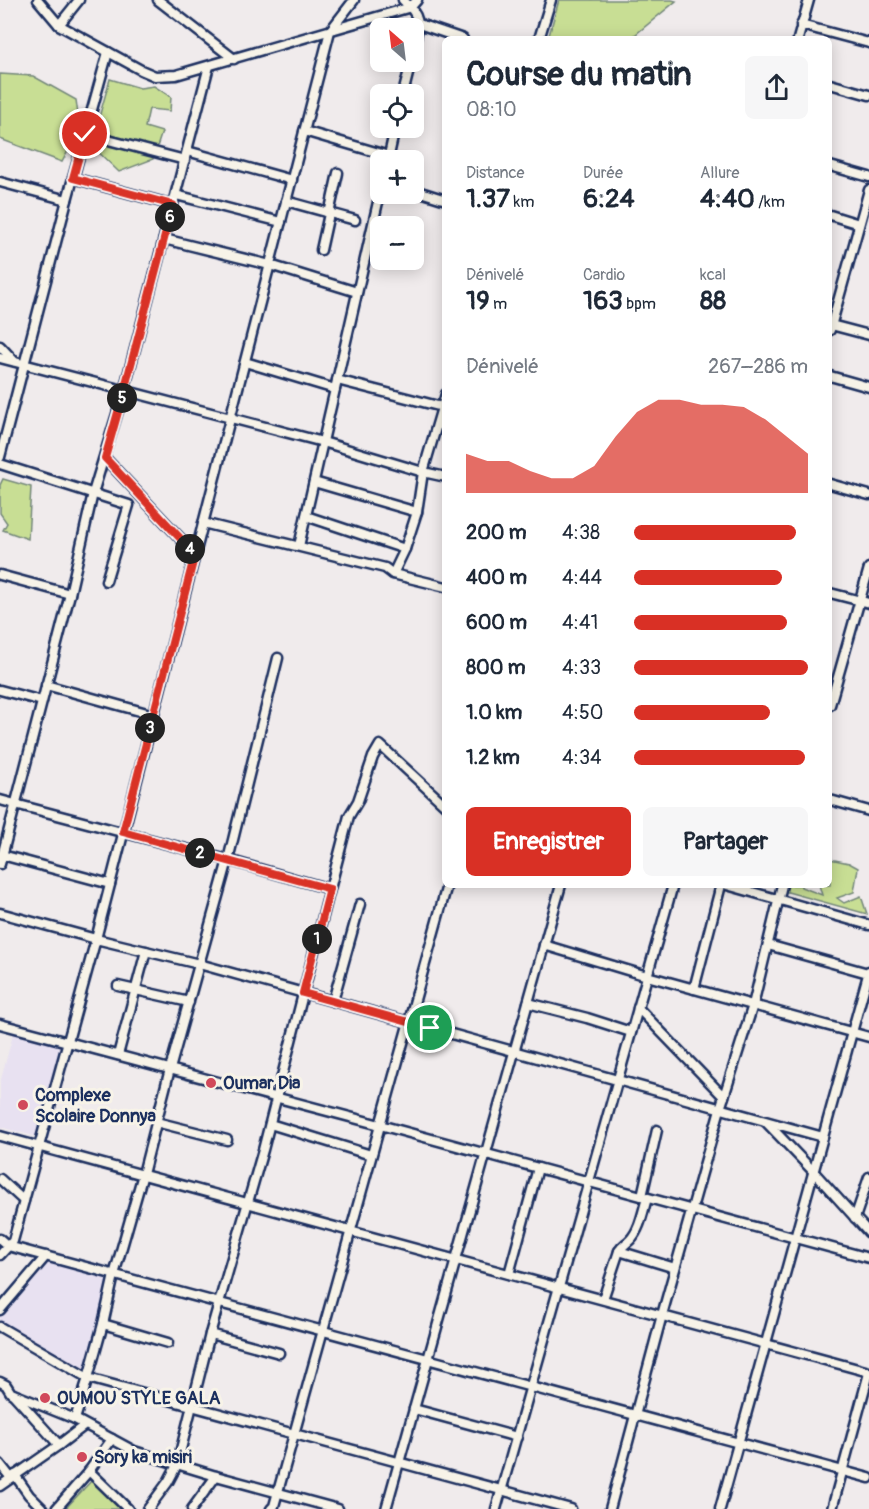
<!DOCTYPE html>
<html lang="fr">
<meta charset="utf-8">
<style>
:root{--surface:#fff;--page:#f6f6f7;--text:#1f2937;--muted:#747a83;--accent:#d93025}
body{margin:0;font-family:Pangolin,sans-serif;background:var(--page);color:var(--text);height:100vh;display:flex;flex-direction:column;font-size:22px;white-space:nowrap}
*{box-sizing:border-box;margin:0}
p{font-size:20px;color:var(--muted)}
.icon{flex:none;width:33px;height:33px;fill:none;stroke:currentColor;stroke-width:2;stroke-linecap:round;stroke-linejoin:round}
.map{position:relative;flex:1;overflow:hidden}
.side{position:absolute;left:442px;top:36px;width:390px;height:852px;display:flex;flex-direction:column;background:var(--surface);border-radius:9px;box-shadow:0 3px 15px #0003}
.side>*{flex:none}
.needle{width:39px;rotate:332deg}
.buttons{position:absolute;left:370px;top:18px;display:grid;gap:12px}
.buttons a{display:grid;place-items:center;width:54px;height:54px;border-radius:9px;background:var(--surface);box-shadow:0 3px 15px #0003;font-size:30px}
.pin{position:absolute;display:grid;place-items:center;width:51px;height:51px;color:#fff;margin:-26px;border:3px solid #fff;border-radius:50%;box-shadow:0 2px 6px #0007}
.km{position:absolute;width:30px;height:30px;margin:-15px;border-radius:50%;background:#222;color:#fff;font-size:16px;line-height:30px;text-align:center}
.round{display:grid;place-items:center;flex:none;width:63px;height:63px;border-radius:9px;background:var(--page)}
.summary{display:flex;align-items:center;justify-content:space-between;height:102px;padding:0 24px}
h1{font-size:33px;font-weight:700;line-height:45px}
.figures{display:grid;grid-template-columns:repeat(3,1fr);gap:9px;height:102px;padding:6px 24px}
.figures div{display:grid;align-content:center}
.figures b{font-size:26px;font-weight:700}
.figures small{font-size:16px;font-weight:400}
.figures p{font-size:16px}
.chart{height:168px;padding:12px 24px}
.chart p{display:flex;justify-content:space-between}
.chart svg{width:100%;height:108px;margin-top:6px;fill:var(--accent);opacity:.7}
.primary-button{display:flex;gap:12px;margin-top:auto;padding:12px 24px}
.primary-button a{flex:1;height:69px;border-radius:9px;background:var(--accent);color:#fff;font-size:24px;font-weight:700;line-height:69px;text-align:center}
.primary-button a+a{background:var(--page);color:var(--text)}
ul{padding:0 24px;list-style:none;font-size:20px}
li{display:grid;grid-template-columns:96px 72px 1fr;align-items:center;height:45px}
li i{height:15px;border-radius:8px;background:var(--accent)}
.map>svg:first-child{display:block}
.built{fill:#e8e1f1}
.green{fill:#c8de94;stroke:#728679;stroke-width:1.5}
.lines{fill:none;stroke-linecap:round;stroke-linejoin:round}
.minor-casing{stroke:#1b2f5e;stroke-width:13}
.minor{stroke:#f7f3e8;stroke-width:8}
.route-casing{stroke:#fff;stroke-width:12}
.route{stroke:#d93025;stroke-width:8}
.poi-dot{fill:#d1495b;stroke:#f7f3e8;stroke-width:2}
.labels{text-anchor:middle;stroke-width:6;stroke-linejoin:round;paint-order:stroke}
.poi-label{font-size:18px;font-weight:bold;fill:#1b2f5e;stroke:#f7f3e8;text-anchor:start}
</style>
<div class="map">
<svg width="869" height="1509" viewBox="0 0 869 1509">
<rect width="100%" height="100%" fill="#f0ebec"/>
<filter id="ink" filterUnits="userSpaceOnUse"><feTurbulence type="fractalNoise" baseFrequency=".0167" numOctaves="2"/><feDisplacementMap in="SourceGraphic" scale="12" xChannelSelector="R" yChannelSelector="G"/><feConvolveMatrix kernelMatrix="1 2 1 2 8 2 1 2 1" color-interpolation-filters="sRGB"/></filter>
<g filter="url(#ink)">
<g class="built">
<path d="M14,1031L63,1044L38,1137L0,1127V1083Z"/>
<path d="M45,1258L113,1276L87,1377L0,1324V1313Z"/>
</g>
<g class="green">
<path d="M559,0H672L676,1L630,39H548Z"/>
<path d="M0,74L33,76L76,100L80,129L62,162L0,139Z"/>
<path d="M110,79L140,88L154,86L171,97L170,111L149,109L145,127L162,132L153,159L119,172L91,145Z"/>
<path d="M3,479L31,487L28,539L3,530L7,523L0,513V485Z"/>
<path d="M830,859L849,863L858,868L854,892L837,898L844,903L861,896L867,914L784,891L786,885H801V887L822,895L819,885H830Z"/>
<path d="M93,1479L122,1509H65Z"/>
</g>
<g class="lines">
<defs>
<g id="minor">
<path d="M38,0L59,25L141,70L155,76L176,75L411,7L417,0"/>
<path d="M158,0L234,59"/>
<path d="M403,0C422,17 419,24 414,47"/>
<path d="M419,24L463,39"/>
<path d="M59,25L79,0"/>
<path d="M801,25L869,43"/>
<path d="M539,39L551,0"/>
<path d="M798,39L809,0"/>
<path d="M830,84L869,95"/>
<path d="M403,94L411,62"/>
<path d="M304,131L389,156"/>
<path d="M85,134L185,160"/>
<path d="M187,151L292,180"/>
<path d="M388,160L395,128"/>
<path d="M830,166L869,177"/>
<path d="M73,178L173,205"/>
<path d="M0,182L67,200"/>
<path d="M414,190L446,200"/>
<path d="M176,195L281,222"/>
<path d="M286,201L355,220"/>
<path d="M830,215L859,224"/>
<path d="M164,239L270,265L357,292"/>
<path d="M321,250L338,173"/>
<path d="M831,325L869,335"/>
<path d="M830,330L869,190"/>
<path d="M0,346L14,361"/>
<path d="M0,358L323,442L423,472L446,477"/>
<path d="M245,362L335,389"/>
<path d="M830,376L869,387"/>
<path d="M337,380L446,408"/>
<path d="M0,457L67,200L108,52"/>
<path d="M105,458L195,554"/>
<path d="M0,464L129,505L106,581"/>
<path d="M314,482L417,512"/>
<path d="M830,484L869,495"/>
<path d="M306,516L405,549"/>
<path d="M203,523L385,568L393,574L446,587"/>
<path d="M299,546L381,189"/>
<path d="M393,574L405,549L417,512L423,472L446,394"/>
<path d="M0,575L70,594"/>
<path d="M830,593L869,603"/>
<path d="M46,685L154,715"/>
<path d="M0,690L42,701"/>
<path d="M830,705L869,568"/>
<path d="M0,800L228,860L170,1069L143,1174L114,1275L103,1324L88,1378L75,1419"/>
<path d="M830,800L869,811"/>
<path d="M2,855L110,884"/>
<path d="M0,864L70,594L93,493L124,391L209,66"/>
<path d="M727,885L869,925"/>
<path d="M330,889L349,816L358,801L373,757L380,745L446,806"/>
<path d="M0,913L96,939L199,964L823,1137"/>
<path d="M544,945L647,976L869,1037"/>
<path d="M768,945L868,973"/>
<path d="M118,986L189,1002"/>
<path d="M694,989L721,885"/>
<path d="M333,1001L360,904"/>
<path d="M528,1003L587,1018L631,1032"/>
<path d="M638,1008L724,1097"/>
<path d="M0,1024L380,1125L869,1258"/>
<path d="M118,1055L146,951"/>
<path d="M156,1122L227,1140"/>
<path d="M766,1122L813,1171L869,1233"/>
<path d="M270,1124L371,1155"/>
<path d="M0,1136L869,1372"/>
<path d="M0,1179L24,1201"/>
<path d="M642,1196L657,1130"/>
<path d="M855,1218L869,1177"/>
<path d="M0,1239L8,1246L869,1478"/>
<path d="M619,1251L675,1268"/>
<path d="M0,1255L13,1241L96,939L330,31L354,0"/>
<path d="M509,1274L538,1168"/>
<path d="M603,1299L619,1251C622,1246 626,1244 630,1240C640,1230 643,1211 647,1198"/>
<path d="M0,1310L46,1256"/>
<path d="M103,1324L168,1343"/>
<path d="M0,1327L88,1378L571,1509"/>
<path d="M210,1334L279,1353"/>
<path d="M0,1382L6,1385L11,1393L75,1419L134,1451L216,1476L338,1509"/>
<path d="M13,1394L59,1445"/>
<path d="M414,1409L517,1437"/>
<path d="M0,1464L11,1478"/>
<path d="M89,1471L112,1439"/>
<path d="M15,1475L29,1495L43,1509"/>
<path d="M0,1486L59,1445L85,1425"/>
<path d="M56,1509L89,1471L128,1509"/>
<path d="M148,1509L168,1482L177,1465L210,1334L263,1150L330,889L228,860L278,658"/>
<path d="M192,1509L216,1476"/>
<path d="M271,1509L274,1506L447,885"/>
<path d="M386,1509L561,885"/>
<path d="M496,1509L673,885"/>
<path d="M610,1509L662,1315L720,1109L753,1005L782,885"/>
<path d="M720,1509L869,971"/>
<path d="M832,1509L869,1373"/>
</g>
</defs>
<use href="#minor" class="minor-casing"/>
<use href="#minor" class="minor"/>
</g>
</g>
<g class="lines" filter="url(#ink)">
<defs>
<path id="route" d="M85,134L73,178L173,205L124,391L105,458L195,554L123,832L330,889L303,993L430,1028"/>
</defs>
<use href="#route" class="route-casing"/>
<use href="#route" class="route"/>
</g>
<g class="poi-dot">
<circle cx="211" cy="1083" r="6"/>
<circle cx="23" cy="1105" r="6"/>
<circle cx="45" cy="1398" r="6"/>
<circle cx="82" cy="1457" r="6"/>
</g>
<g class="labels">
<g class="poi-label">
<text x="223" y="1089">Oumar Dia</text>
<text x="35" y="1101">Complexe<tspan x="35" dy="21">Scolaire Donnya</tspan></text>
<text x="57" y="1404">OUMOU STYLE GALA</text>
<text x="94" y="1463">Sory ka misiri</text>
</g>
</g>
</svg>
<div class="buttons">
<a><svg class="needle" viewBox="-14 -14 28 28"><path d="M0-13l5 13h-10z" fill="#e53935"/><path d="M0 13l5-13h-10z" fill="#747a83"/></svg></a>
<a><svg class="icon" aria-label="locate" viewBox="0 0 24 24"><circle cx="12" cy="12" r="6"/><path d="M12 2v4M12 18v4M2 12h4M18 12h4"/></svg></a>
<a>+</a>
<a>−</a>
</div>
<div class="pin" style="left:430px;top:1028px;background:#1e9e55"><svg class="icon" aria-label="arrive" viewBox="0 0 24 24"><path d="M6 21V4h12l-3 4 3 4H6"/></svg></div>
<div class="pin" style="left:85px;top:134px;background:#d93025"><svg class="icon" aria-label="check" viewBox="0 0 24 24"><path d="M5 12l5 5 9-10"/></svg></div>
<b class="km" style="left:317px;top:939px">1</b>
<b class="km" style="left:200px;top:853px">2</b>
<b class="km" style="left:150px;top:728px">3</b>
<b class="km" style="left:190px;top:549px">4</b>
<b class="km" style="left:122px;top:398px">5</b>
<b class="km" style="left:170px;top:217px">6</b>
<section class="side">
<div class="summary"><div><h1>Course du matin</h1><p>08:10</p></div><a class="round"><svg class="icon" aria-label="share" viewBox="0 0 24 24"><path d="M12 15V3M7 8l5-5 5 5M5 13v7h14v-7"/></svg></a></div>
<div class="figures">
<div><p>Distance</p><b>1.37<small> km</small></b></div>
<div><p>Durée</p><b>6:24</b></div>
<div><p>Allure</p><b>4:40<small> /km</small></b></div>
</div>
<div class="figures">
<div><p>Dénivelé</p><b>19<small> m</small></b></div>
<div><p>Cardio</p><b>163<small> bpm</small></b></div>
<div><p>kcal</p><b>88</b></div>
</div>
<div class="chart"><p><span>Dénivelé</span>267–286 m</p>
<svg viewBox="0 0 160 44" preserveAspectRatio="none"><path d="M0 44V28L10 31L20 31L30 35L40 38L50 38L60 33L70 21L80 11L90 6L100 6L110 8L120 8L130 9L140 14L150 21L160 28V44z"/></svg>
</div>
<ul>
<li><b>200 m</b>4:38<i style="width:93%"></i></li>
<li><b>400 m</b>4:44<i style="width:85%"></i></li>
<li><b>600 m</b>4:41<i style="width:88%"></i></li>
<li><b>800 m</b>4:33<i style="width:100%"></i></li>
<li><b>1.0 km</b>4:50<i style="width:78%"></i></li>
<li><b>1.2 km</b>4:34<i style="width:98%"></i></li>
</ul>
<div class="primary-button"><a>Enregistrer</a><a>Partager</a></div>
</section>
</div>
